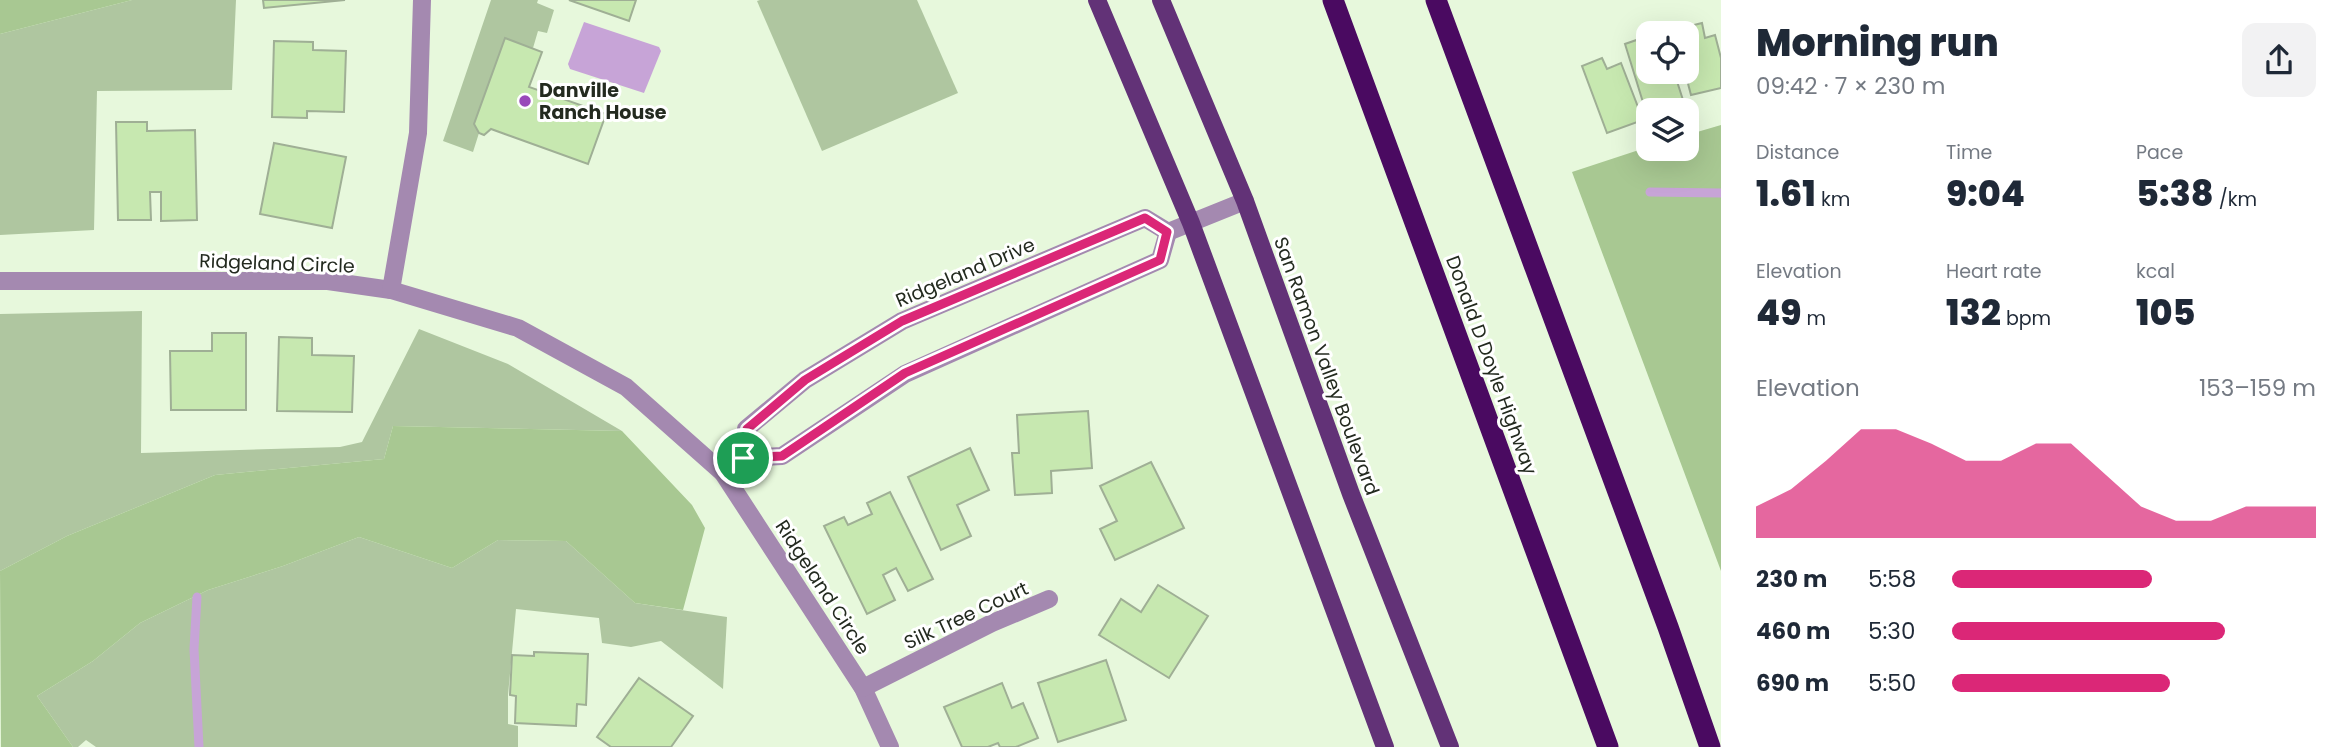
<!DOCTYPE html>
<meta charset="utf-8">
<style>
:root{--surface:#fff;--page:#f2f2f3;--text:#1f2937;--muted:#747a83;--accent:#db2777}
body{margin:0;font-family:Poppins,sans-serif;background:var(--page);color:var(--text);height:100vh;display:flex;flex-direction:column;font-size:26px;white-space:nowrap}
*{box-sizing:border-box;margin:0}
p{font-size:23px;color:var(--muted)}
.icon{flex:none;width:38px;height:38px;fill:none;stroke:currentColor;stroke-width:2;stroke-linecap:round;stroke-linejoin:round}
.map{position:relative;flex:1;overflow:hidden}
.panel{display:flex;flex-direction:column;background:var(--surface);width:630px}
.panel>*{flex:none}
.controls{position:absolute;left:1636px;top:21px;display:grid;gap:14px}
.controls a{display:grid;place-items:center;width:63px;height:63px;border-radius:14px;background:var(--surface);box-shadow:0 7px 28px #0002;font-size:35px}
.pin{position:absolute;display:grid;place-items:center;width:60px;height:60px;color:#fff;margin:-30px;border:4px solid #fff;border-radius:50%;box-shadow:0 2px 7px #0007}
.round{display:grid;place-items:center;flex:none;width:74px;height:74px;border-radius:14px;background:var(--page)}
.headline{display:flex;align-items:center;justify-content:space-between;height:119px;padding:0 35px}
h1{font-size:38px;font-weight:800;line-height:52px}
.figures{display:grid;grid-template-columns:repeat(3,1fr);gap:10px;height:119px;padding:7px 35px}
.figures div{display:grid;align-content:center}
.figures b{font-size:35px;font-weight:800}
.figures small{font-size:19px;font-weight:400}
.figures p{font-size:19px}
.chart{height:196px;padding:14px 35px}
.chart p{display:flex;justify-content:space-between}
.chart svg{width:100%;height:126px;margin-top:7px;fill:var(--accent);opacity:.7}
ul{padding:0 35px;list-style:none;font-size:23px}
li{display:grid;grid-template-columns:112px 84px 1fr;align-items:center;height:52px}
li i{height:18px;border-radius:9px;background:var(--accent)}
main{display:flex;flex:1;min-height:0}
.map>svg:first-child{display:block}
.green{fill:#afc6a0}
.forest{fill:#a8c892}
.water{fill:#c7a4d7}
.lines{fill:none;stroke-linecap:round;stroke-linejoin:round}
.stream{stroke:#c7a4d7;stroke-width:9}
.building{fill:#c7e8b0;stroke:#9faf95;stroke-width:2}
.minor{stroke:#a489b0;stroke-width:18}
.major{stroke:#623277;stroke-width:18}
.highway{stroke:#4a0a61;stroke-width:21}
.route-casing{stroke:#fff;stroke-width:14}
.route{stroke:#db2777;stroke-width:9}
.poi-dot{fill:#9949ba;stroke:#fff;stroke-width:2.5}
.labels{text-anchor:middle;stroke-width:6;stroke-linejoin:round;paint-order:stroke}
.poi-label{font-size:19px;font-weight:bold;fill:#232a1f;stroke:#fff;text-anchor:start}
.street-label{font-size:19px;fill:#232a1f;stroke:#fff}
</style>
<main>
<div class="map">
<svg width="1721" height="747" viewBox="0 0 1721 747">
<rect width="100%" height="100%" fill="#e7f8dc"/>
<g class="green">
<path d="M132,0H236L232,90L97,91L94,230L0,235V34Z"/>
<path d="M491,0H538L537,3L554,10L547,33L538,31L533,48L505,39L474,124L479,133L473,152L443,141Z"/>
<path d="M760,0H917L958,93L822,151L757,1Z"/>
<path d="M142,311L141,453L340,447L362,442L419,329L508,364L622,431L393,426L384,459L215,475L67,536L0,571V314Z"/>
<path d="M359,537L452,568L498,540L566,541L635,603L727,617L723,689L661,641L631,647L602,643L599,618L516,609L508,695V724L518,726V747H96L86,740L78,747H73L37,696L93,661L140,623L208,590L283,566Z"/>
</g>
<g class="forest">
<path d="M0,0H132L0,34Z"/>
<path d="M1721,125V571L1572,172L1648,147V149H1687V135Z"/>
<path d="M393,426L622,431L692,505L705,528L683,610L635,603L566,541L498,540L452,568L359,537L283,566L208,590L140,623L93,661L37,696L73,747H1L0,571L67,536L215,475L384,459Z"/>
</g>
<path class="water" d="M584,22L659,47L661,51L644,93L570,69L568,64Z"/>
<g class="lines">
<g class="stream">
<path d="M1650,192L1721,193"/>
<path d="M197,597L194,649L199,747"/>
</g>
</g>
<g class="building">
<path d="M263,0H345L264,8Z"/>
<path d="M569,0H636L629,21Z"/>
<path d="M1702,23L1705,38L1715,35L1721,58V88L1691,95L1685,72H1687V33H1675L1674,30Z"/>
<path d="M1648,36V72H1674L1683,100L1646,112L1625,44Z"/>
<path d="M505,38L542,52L529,87L606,114L588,164L491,129L484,135L479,133L474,124Z"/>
<path d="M274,41L313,42V50L346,51L344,112L307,111V118L272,117Z"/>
<path d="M1602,58L1607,69L1621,63L1643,120L1607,133L1582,66Z"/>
<path d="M116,122H147V131L195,130L197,220L161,221V192H150L151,220H118Z"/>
<path d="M274,143L346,157L332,228L260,214Z"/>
<path d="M212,333H246V410H171L170,351H212Z"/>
<path d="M279,337L312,338V355L354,356L352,412L277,411Z"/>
<path d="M1088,411L1092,468L1051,471L1052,493L1015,495L1012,453H1019L1017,415Z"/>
<path d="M970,448L989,490L957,505L971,536L941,550L908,477Z"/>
<path d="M1151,462L1184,528L1115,560L1100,529L1117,521L1100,486Z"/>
<path d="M890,492L933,579L908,591L896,568L883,575L895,600L867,614L824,526L844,517L848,525L872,514L867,503Z"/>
<path d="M1158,585L1208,616L1169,678L1099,635L1121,599L1141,612Z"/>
<path d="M534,652L588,654L586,705L577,704L576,726L515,723L516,696L510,695L512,655L534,656Z"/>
<path d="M1106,660L1126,720L1058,742L1038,683Z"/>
<path d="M639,678L693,716L671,747H611L597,737Z"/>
<path d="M1002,683L1012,708L1023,703L1038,738L1016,747H1000L998,743L988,747H962L944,707Z"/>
</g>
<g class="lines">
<g class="minor">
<path d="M1168,232L1245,201"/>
<path d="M0,281H328L391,290L518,328L626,387L723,473L863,688L890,747"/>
<path d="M391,290L418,133L422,0"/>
<path d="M743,458L746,429L805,380L902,321L1145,218L1168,232"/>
<path d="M723,473L743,458L782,456L905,374L1160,260L1168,232"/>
<path d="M863,688L992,623L1049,599"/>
</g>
<g class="major">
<path d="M1097,0L1191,223L1385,747"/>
<path d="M1161,0L1245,201L1351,494L1450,747"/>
</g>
<g class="highway">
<path d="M1333,0L1608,747"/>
<path d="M1436,0L1668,627L1710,747"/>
</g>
</g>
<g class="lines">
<defs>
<path id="route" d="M1145,218L1167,232L1160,260L905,373L782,456L743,458L747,429L805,380L902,321Z"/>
</defs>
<use href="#route" class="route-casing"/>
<use href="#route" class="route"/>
</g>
<circle class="poi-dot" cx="525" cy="101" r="7"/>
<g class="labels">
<g class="poi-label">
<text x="539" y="97">Danville<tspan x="539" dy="22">Ranch House</tspan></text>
</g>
<g class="street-label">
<text transform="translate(277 263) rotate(2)" y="7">Ridgeland Circle</text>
<text transform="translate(965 272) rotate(-23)" y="7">Ridgeland Drive</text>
<text transform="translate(1492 365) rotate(70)" y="7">Donald D Doyle Highway</text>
<text transform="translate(1327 366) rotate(70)" y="7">San Ramon Valley Boulevard</text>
<text transform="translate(823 587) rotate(57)" y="7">Ridgeland Circle</text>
<text transform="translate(966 615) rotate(-25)" y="7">Silk Tree Court</text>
</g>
</g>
</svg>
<div class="controls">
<a><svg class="icon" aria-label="locate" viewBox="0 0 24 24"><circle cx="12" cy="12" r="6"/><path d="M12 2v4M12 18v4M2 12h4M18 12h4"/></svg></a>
<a><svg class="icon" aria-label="layers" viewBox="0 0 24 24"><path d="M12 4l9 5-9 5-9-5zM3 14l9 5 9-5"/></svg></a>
</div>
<div class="pin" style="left:743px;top:458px;background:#1e9e55"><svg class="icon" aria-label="arrive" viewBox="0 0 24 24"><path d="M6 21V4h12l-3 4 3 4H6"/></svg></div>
</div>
<section class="panel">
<div class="headline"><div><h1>Morning run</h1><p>09:42 · 7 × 230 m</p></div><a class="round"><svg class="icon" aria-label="share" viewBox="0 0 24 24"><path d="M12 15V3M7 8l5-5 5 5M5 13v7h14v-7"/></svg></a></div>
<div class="figures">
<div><p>Distance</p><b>1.61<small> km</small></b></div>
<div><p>Time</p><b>9:04</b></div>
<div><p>Pace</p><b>5:38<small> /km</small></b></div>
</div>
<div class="figures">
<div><p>Elevation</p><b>49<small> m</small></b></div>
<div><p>Heart rate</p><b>132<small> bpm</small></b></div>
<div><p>kcal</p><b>105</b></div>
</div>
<div class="chart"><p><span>Elevation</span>153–159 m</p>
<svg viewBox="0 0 160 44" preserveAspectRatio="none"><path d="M0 44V33L10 27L20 17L30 6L40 6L50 11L60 17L70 17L80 11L90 11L100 22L110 33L120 38L130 38L140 33L150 33L160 33V44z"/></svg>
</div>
<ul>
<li><b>230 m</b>5:58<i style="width:55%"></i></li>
<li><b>460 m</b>5:30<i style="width:75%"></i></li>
<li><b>690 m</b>5:50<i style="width:60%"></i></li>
</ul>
</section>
</main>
